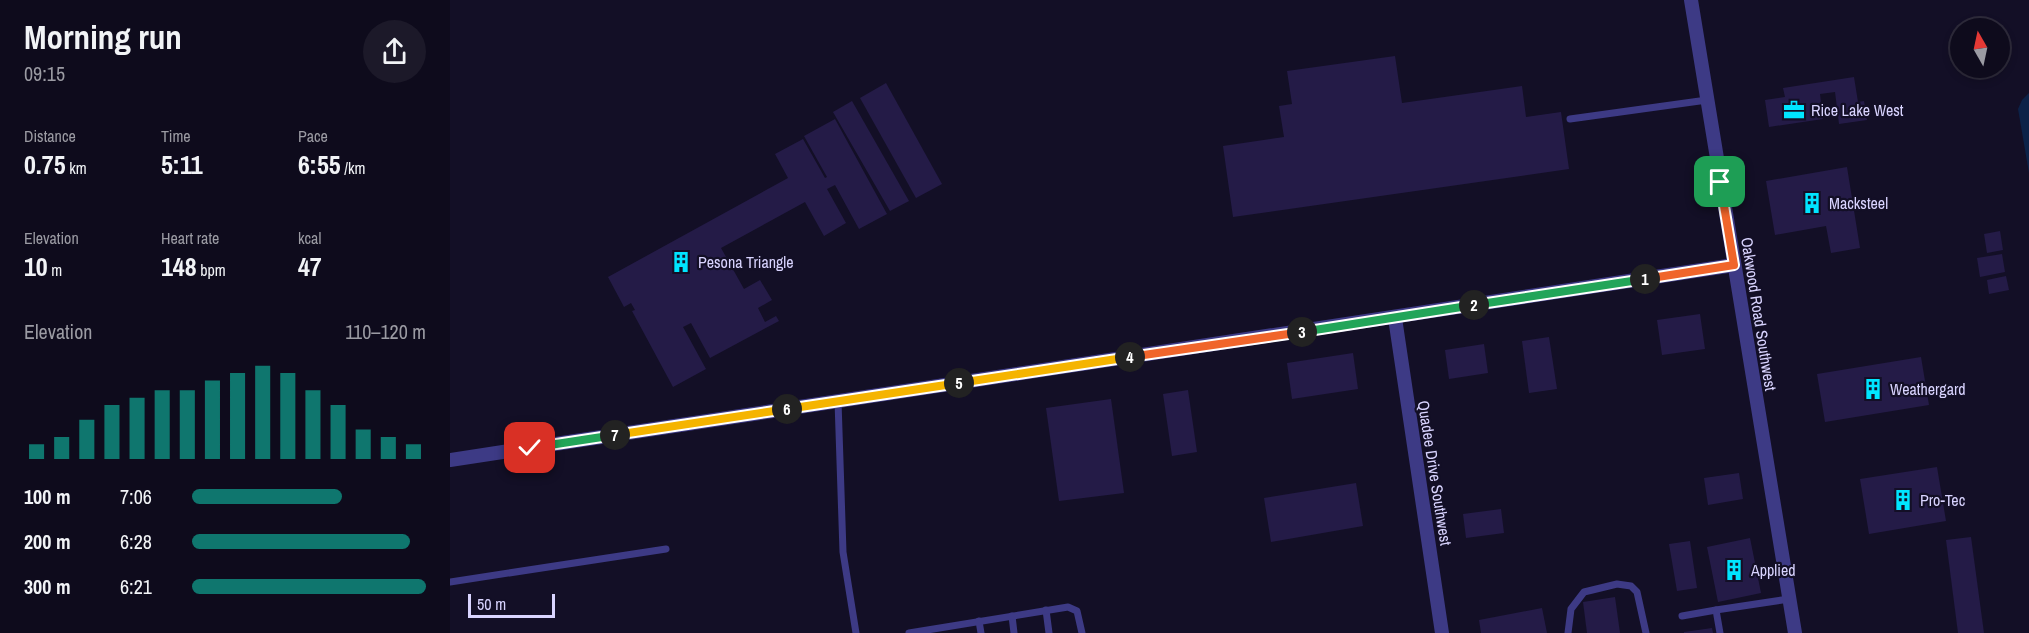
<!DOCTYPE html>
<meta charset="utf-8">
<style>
:root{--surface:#0e0b1c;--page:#1c1929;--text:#f1f3f6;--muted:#9b9ba3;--line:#2e2b3b;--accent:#0f766e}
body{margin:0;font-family:"Archivo Narrow",sans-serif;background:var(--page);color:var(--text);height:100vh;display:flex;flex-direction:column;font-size:22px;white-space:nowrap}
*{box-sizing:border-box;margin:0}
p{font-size:20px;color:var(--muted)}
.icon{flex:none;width:33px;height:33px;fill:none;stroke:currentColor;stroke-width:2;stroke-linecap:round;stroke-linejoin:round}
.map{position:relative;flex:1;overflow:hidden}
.sheet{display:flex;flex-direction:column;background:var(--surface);width:450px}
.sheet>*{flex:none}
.needle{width:39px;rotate:351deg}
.buttons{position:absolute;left:1500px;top:18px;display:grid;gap:12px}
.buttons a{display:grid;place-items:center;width:60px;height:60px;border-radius:50%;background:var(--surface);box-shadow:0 3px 9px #0003,0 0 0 2px var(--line);font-size:30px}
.scale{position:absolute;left:18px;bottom:15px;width:87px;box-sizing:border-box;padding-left:6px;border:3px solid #d9d4ff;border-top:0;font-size:16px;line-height:21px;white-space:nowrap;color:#d9d4ff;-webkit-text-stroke:4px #130f26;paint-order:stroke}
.pin{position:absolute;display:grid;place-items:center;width:51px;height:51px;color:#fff;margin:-26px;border-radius:12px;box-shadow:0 3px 9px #0006}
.km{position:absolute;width:30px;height:30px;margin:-15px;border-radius:50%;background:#222;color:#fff;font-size:16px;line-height:30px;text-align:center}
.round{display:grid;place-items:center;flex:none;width:63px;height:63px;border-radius:32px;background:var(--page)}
.overview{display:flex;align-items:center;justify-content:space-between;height:102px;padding:0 24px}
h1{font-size:33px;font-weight:700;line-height:45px}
.stats{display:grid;grid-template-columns:repeat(3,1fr);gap:9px;height:102px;padding:6px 24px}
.stats div{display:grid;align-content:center}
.stats b{font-size:26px;font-weight:700}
.stats small{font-size:16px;font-weight:400}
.stats p{font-size:16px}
.chart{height:168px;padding:12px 24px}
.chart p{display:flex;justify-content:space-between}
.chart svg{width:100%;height:108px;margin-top:6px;stroke:var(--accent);stroke-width:6}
ul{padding:0 24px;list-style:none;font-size:20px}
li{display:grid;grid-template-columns:96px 72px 1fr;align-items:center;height:45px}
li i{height:15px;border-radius:8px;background:var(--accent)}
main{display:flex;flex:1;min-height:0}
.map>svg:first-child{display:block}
.water{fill:#0c2248}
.building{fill:#241b47}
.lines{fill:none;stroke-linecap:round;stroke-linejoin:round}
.lane{stroke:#3d3a85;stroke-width:7}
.street{stroke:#3d3a85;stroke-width:14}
.split-1-casing{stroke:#fff;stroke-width:12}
.split-2-casing{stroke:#fff;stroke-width:12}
.split-3-casing{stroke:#fff;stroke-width:12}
.split-4-casing{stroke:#fff;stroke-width:12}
.split-5-casing{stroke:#fff;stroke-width:12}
.split-6-casing{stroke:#fff;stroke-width:12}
.split-7-casing{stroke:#fff;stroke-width:12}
.split-8-casing{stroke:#fff;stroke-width:12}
.split-1{stroke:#f0652b;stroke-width:8}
.split-2{stroke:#22a559;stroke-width:8}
.split-3{stroke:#22a559;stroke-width:8}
.split-4{stroke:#f0652b;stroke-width:8}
.split-5{stroke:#f5b400;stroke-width:8}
.split-6{stroke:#f5b400;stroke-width:8}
.split-7{stroke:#f5b400;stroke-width:8}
.split-8{stroke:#22a559;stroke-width:8}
.labels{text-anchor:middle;stroke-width:4.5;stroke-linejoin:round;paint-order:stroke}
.poi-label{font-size:16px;fill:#d9d4ff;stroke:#130f26;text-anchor:start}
.street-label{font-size:16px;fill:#d9d4ff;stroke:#130f26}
</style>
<main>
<section class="sheet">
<div class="overview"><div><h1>Morning run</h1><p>09:15</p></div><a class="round"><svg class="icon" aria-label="share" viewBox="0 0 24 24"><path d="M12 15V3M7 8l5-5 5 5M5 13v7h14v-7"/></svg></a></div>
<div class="stats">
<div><p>Distance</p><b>0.75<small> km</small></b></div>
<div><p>Time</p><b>5:11</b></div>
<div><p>Pace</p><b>6:55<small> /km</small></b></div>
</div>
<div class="stats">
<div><p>Elevation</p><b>10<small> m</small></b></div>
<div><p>Heart rate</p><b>148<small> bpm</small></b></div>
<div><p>kcal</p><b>47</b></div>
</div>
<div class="chart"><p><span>Elevation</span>110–120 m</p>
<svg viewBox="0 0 160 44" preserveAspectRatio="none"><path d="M5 44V38M15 44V35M25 44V28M35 44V22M45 44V19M55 44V16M65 44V16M75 44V12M85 44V9M95 44V6M105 44V9M115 44V16M125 44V22M135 44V32M145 44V35M155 44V38"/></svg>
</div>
<ul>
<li><b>100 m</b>7:06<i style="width:64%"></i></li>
<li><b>200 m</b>6:28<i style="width:93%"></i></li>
<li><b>300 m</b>6:21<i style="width:100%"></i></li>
</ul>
</section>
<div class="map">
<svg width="1579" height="633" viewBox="0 0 1579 633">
<rect width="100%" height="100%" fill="#130f26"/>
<path class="water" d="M1579,93V173L1568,109L1572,100Z"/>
<g class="building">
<path d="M945,56L952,103L1072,86L1076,117L1111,112L1119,169L783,217L773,146L834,137L829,106L842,104L837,71Z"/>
<path d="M1404,77L1408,102L1414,101L1417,120L1389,124L1385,92L1370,94L1373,119L1319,127L1315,100L1335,97L1333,88Z"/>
<path d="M436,83L492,184L466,198L410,98Z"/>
<path d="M402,101L459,201L440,211L383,112Z"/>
<path d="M385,119L437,214L409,229L385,185L377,189L396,223L374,236L355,202L271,248L294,289L310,280L322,300L308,308L315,322L326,316L329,321L260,358L241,323L233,327L256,369L223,387L182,311L185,310L181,303L174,307L158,277L338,178L325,154L353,139L375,178L377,177L354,136Z"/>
<path d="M1397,167L1410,248L1381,253L1376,226L1325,235L1316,181Z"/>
<path d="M1550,231L1553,250L1537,253L1534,234Z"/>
<path d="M1552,254L1555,272L1530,277L1527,258Z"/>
<path d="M1556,276L1559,290L1539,294L1537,280Z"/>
<path d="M1250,314L1255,349L1212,355L1207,320Z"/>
<path d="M1099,337L1107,389L1079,393L1072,341Z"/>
<path d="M1034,344L1038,373L999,379L995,350Z"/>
<path d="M903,353L908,389L842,399L837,363Z"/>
<path d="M1471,357L1479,405L1375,422L1367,374Z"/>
<path d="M738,390L747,452L722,456L713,394Z"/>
<path d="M661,399L674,493L609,501L596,408Z"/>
<path d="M1487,467L1496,521L1419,534L1410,479Z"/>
<path d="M1289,473L1293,499L1258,505L1254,478Z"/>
<path d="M906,483L913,526L821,542L814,498Z"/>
<path d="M1051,509L1054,533L1016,538L1013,514Z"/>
<path d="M1521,537L1534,633H1508L1496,540Z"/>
<path d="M1300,538L1311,593L1268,602L1257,547Z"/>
<path d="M1240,541L1247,588L1227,591L1219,544Z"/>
<path d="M1165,597L1170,633H1137L1133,602Z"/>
<path d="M1092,608L1097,633H1031L1029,620Z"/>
<path d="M1262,628L1263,633H1234V632Z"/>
</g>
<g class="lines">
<g class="lane">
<path d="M1120,119L1257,100"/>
<path d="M388,401L393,552L406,633"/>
<path d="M0,582L216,549"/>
<path d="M596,610L599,633"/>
<path d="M562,616L564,633"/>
<path d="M1232,616L1266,610"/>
<path d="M529,621L531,633"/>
<path d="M459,633L618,607L627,611L632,633"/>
<path d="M1118,633L1121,609L1134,592L1167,584L1181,586L1187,592L1196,633"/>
<path d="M1270,633L1266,610L1339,599"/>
</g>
<g class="street">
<path d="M1241,0L1345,633"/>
<path d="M945,318L992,633"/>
<path d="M0,460L1284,265"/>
</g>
</g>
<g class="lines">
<defs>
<path id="split-1" d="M1195,279L1284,265L1270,182"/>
<path id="split-2" d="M1024,305L1195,279"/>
<path id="split-3" d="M852,332L1024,305"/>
<path id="split-4" d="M680,357L852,332"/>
<path id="split-5" d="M509,383L680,357"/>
<path id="split-6" d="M337,409L509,383"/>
<path id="split-7" d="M165,435L337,409"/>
<path id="split-8" d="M80,448L165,435"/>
</defs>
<use href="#split-1" class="split-1-casing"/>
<use href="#split-2" class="split-2-casing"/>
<use href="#split-3" class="split-3-casing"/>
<use href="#split-4" class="split-4-casing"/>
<use href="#split-5" class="split-5-casing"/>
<use href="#split-6" class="split-6-casing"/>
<use href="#split-7" class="split-7-casing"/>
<use href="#split-8" class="split-8-casing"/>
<use href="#split-1" class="split-1"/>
<use href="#split-2" class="split-2"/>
<use href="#split-3" class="split-3"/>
<use href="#split-4" class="split-4"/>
<use href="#split-5" class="split-5"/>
<use href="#split-6" class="split-6"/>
<use href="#split-7" class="split-7"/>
<use href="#split-8" class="split-8"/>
</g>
<defs>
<symbol id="office-bare" viewBox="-9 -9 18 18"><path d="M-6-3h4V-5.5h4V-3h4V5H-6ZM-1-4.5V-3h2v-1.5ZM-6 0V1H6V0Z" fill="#00e5ff" stroke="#130f26" stroke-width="2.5" paint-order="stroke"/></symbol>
<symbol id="building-bare" viewBox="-9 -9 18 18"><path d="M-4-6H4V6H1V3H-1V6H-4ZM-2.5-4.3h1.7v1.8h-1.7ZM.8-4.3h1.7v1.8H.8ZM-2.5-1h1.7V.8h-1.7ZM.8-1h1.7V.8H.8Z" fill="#00e5ff" stroke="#130f26" stroke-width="2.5" paint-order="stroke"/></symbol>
</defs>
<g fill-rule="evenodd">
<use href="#office-bare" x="1329" y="95" width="30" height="30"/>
<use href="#building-bare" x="1347" y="188" width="30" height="30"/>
<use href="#building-bare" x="216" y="247" width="30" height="30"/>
<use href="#building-bare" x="1408" y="374" width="30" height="30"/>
<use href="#building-bare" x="1438" y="485" width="30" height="30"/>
<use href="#building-bare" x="1269" y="555" width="30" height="30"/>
</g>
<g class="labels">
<g class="poi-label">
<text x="1361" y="116">Rice Lake West</text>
<text x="1379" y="209">Macksteel</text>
<text x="248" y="268">Pesona Triangle</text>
<text x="1440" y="395">Weathergard</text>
<text x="1470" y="506">Pro-Tec</text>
<text x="1301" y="576">Applied</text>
</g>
<g class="street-label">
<text transform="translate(1309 314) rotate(81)" y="6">Oakwood Road Southwest</text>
<text transform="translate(985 473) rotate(81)" y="6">Quadee Drive Southwest</text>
</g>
</g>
</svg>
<div class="buttons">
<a><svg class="needle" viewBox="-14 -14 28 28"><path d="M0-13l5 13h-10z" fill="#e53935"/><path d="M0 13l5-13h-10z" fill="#9b9ba3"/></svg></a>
</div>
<div class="scale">50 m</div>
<div class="pin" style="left:1270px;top:182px;background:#1e9e55"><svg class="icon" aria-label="arrive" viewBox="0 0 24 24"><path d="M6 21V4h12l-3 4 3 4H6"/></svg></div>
<div class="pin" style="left:80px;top:448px;background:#d93025"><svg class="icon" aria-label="check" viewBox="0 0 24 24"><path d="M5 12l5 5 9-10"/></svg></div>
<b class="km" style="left:1195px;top:279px">1</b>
<b class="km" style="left:1024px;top:305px">2</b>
<b class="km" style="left:852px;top:332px">3</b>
<b class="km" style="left:680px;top:357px">4</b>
<b class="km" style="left:509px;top:383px">5</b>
<b class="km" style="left:337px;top:409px">6</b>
<b class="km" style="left:165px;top:435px">7</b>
</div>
</main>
